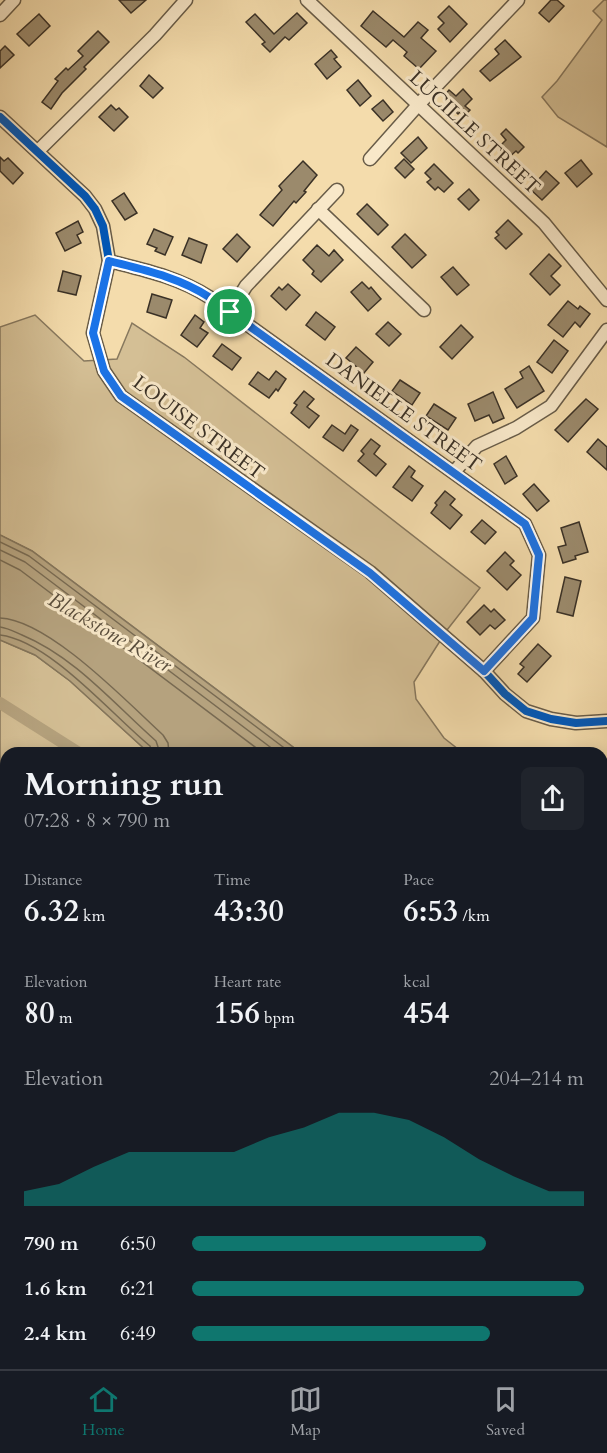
<!DOCTYPE html>
<meta charset="utf-8">
<style>
:root{--surface:#171b24;--page:#20242c;--text:#f1f3f6;--muted:#9ea1a6;--line:#363941;--accent:#0f766e}
body{margin:0;font-family:Cardo,serif;background:var(--page);color:var(--text);height:100vh;display:flex;flex-direction:column;font-size:22px;white-space:nowrap}
*{box-sizing:border-box;margin:0}
p{font-size:20px;color:var(--muted)}
.icon{flex:none;width:33px;height:33px;fill:none;stroke:currentColor;stroke-width:2;stroke-linecap:round;stroke-linejoin:round}
.map{position:relative;flex:1;overflow:hidden}
.details{position:absolute;left:0px;top:747px;width:608px;height:622px;display:flex;flex-direction:column;background:var(--surface);border-radius:18px 18px 0 0;box-shadow:0 3px 15px #0003}
.details>*{flex:none}
.pin{position:absolute;display:grid;place-items:center;width:51px;height:51px;color:#fff;margin:-26px;border:3px solid #fff;border-radius:50%;box-shadow:0 2px 6px #0007}
.round{display:grid;place-items:center;flex:none;width:63px;height:63px;border-radius:9px;background:var(--page)}
.summary{display:flex;align-items:center;justify-content:space-between;height:102px;padding:0 24px}
h1{font-size:33px;font-weight:700;line-height:45px}
.metrics{display:grid;grid-template-columns:repeat(3,1fr);gap:9px;height:102px;padding:6px 24px}
.metrics div{display:grid;align-content:center}
.metrics b{font-size:30px;font-weight:700}
.metrics small{font-size:16px;font-weight:400}
.metrics p{font-size:16px}
.chart{height:168px;padding:12px 24px}
.chart p{display:flex;justify-content:space-between}
.chart svg{width:100%;height:108px;margin-top:6px;fill:var(--accent);opacity:.7}
ul{padding:0 24px;list-style:none;font-size:20px}
li{display:grid;grid-template-columns:96px 72px 1fr;align-items:center;height:45px}
li i{height:15px;border-radius:8px;background:var(--accent)}
.menu{display:flex;justify-content:space-around;align-items:center;height:84px;border-top:2px solid var(--line);background:var(--surface);font-size:16px;color:var(--muted)}
.menu a{display:grid;justify-items:center;gap:3px}
.menu .on{color:var(--accent)}
.map>svg:first-child{display:block}
.green{fill:#d4bf95;stroke:#87785e;stroke-width:1.5}
.water{fill:#b5a27e;stroke:#84755b;stroke-width:1.5}
.lines{fill:none;stroke-linecap:round;stroke-linejoin:round}
.shore{stroke:#786a52;stroke-width:1.5}
.canal{stroke:#b5a27e;stroke-width:12}
.building{fill:#9b8a6c;stroke:#3a3126;stroke-width:1.5}
.minor-casing{stroke:#685c48;stroke-width:15}
.major-casing{stroke:#3a3126;stroke-width:18}
.minor{stroke:#f8e8c9;stroke-width:12}
.major{stroke:#f4dcac;stroke-width:15}
.rail-casing{stroke:#3a3126;stroke-width:5}
.rail{stroke:#f8e8c9;stroke-width:3;stroke-dasharray:9;stroke-linecap:butt}
.cycleway-casing{stroke:#f8e8c9;stroke-width:11}
.cycleway{stroke:#0057b8;stroke-width:8}
.route-casing{stroke:#fff;stroke-width:12}
.route{stroke:#1a73e8;stroke-width:8}
.labels{text-anchor:middle;stroke-width:6;stroke-linejoin:round;paint-order:stroke}
.street-label{font-size:20px;fill:#3a3126;stroke:#f8e8c9}
.water-label{font-size:21px;font-style:italic;fill:#594d3c;stroke:#f8e8c9}
</style>
<div class="map">
<svg width="607" height="1369" viewBox="0 0 607 1369">
<rect width="100%" height="100%" fill="#f4dcac"/>
<filter id="stains"><feTurbulence type="fractalNoise" baseFrequency=".00333" numOctaves="4"/><feColorMatrix values="0 0 0 0 .2 0 0 0 0 .09 0 0 0 0 .02 0 0 0 .5 -.17"/></filter>
<radialGradient id="worn" r=".72"><stop offset=".6" stop-color="#630" stop-opacity="0"/><stop offset="1" stop-color="#630" stop-opacity=".3"/></radialGradient>
<g class="green">
<path d="M604,0H607V147L558,117L542,97L557,81L602,20L593,11Z"/>
<path d="M35,315L84,361L117,359L132,323L184,357L480,588L447,630L414,682L416,699L444,738L463,753H301L32,551L0,535V327Z"/>
<path d="M0,640L35,655L70,681L149,753H6V951L0,947Z"/>
<path d="M602,834L607,836V898L602,896Z"/>
<path d="M6,990V1165L0,1161V1001Z"/>
<path d="M602,1108L607,1111V1207L602,1205Z"/>
<path d="M6,1173V1247L0,1244V1182Z"/>
<path d="M602,1254L607,1260V1369H0V1279L6,1282V1364H602Z"/>
</g>
<g class="water">
<path d="M0,535L32,551L301,753H149L70,681L35,655L0,640Z"/>
<path d="M602,955L607,958V1085L602,1081Z"/>
</g>
<g class="lines">
<g class="shore">
<path d="M0,542L29,556L291,753"/>
<path d="M0,550L25,562L278,753"/>
<path d="M0,560L20,570L263,753"/>
<path d="M0,618C49,620 127,702 163,735L168,743L169,753"/>
<path d="M0,627C8,628 15,632 22,635C75,657 114,704 156,741L160,753"/>
<path d="M0,635C50,641 112,715 150,746L152,753"/>
</g>
<path class="canal" d="M0,703L79,753"/>
</g>
<g class="building">
<path d="M119,0H146L131,13Z"/>
<path d="M551,0H557L564,6L549,22L539,13Z"/>
<path d="M449,6L467,24L450,42L438,29L444,23L438,17Z"/>
<path d="M373,11L404,37L418,22L428,30L421,38L436,51L419,69L404,56L407,52L393,40L386,47L361,26Z"/>
<path d="M297,13L307,23L289,40L285,37L270,52L262,44L265,42L246,22L255,14L274,34Z"/>
<path d="M39,14L50,26L29,46L17,34Z"/>
<path d="M98,31L109,42L84,67L86,69L62,93L51,109L42,102L58,81L55,79L66,68L68,70L83,56L78,51Z"/>
<path d="M505,40L521,57L490,81L480,71L499,54L495,49Z"/>
<path d="M5,46L14,55L0,68V51Z"/>
<path d="M331,50L337,57L334,59L341,67L327,79L315,64Z"/>
<path d="M149,75L163,88L153,98L140,86Z"/>
<path d="M358,80L371,96L360,106L347,90Z"/>
<path d="M463,89L472,99L465,106L470,110L464,116L460,112L458,114L448,104L450,102L444,96L449,90L456,96Z"/>
<path d="M383,100L393,112L383,121L372,109Z"/>
<path d="M111,105L116,110L119,108L128,117L114,131L99,117Z"/>
<path d="M506,129L524,147L518,153L516,151L507,159L497,149L506,140L501,134Z"/>
<path d="M418,137L427,148L411,163L401,153Z"/>
<path d="M0,157L4,161L8,158L23,173L13,184L0,171Z"/>
<path d="M404,159L414,169L405,178L395,168Z"/>
<path d="M581,160L592,174L577,187L565,173Z"/>
<path d="M303,161L317,175L304,191L306,192L296,203L294,201L273,226L260,215L282,190L279,186Z"/>
<path d="M434,164L453,183L444,192L438,187L435,190L427,182L431,179L425,173Z"/>
<path d="M546,171L559,183L542,200L530,189Z"/>
<path d="M469,189L479,200L469,210L458,199Z"/>
<path d="M124,193L137,213L125,220L112,201Z"/>
<path d="M367,204L388,225L378,235L357,214Z"/>
<path d="M508,220L522,234L506,249L495,238L499,235L496,232Z"/>
<path d="M78,221L83,232L77,235L81,243L65,251L56,233Z"/>
<path d="M154,229L173,237L165,255L155,251L157,248L147,244Z"/>
<path d="M237,234L250,247L237,262L223,249Z"/>
<path d="M405,234L426,255L412,268L392,247Z"/>
<path d="M189,238L207,245L201,263L182,255Z"/>
<path d="M317,245L329,256L334,250L343,260L321,282L312,274L314,271L303,260Z"/>
<path d="M549,254L561,266L551,276L560,285L550,295L530,274Z"/>
<path d="M453,267L469,285L457,295L441,277Z"/>
<path d="M63,271L81,276L76,295L58,291Z"/>
<path d="M362,282L369,289L371,287L381,299L368,311L351,292Z"/>
<path d="M288,284L300,295L286,310L271,296L279,287L282,290Z"/>
<path d="M152,294L172,300L166,318L147,312Z"/>
<path d="M568,301L578,309L580,306L590,314L580,327L575,322L563,337L548,325Z"/>
<path d="M316,312L335,327L325,340L306,325Z"/>
<path d="M195,315L204,322L200,328L208,333L197,347L181,335Z"/>
<path d="M388,322L401,334L389,346L376,334Z"/>
<path d="M461,325L473,337L452,359L440,347Z"/>
<path d="M554,340L568,351L552,373L537,362Z"/>
<path d="M222,344L241,358L232,370L213,356Z"/>
<path d="M356,347L373,362L364,373L346,358Z"/>
<path d="M529,366L544,391L517,408L505,389L523,378L520,372Z"/>
<path d="M276,371L286,379L278,391L276,389L269,398L249,384L258,372L269,380Z"/>
<path d="M400,380L420,393L412,405L392,391Z"/>
<path d="M304,391L314,399L307,407L319,416L309,428L291,413L297,405L294,403Z"/>
<path d="M493,392L504,418L493,423L489,415L475,421L468,404Z"/>
<path d="M586,399L598,409L568,442L555,430Z"/>
<path d="M434,404L456,418L448,430L426,416Z"/>
<path d="M332,425L345,434L351,425L358,430L343,451L323,437Z"/>
<path d="M371,439L380,446L374,454L386,464L376,476L358,461L364,454L361,451Z"/>
<path d="M598,439L607,447V470L587,452Z"/>
<path d="M506,456L517,476L505,484L494,464Z"/>
<path d="M409,466L415,471L411,477L423,486L412,501L393,487Z"/>
<path d="M534,484L549,501L537,511L523,494Z"/>
<path d="M445,491L455,499L450,505L462,515L450,529L431,513L437,505L435,503Z"/>
<path d="M482,520L496,532L485,544L471,532Z"/>
<path d="M579,522L588,552L575,556L576,559L563,563L558,547L566,545L561,528Z"/>
<path d="M505,552L514,561L510,565L521,575L507,590L487,571Z"/>
<path d="M565,577L581,581L573,616L557,612Z"/>
<path d="M484,605L491,612L494,609L505,620L495,629L490,625L480,635L467,622Z"/>
<path d="M538,644L551,656L527,682L518,674L524,667L520,664Z"/>
</g>
<g class="lines">
<defs>
<g id="minor">
<path d="M307,0L544,223L607,300"/>
<path d="M0,15L14,0"/>
<path d="M0,117L85,196L95,209L103,226L109,261L93,333L104,371L121,396L370,572L484,671L505,694L526,711L551,719L576,723L607,721"/>
<path d="M38,151L155,35L186,0"/>
<path d="M370,159L418,105L518,0"/>
<path d="M318,209L424,310"/>
<path d="M109,261C144,270 178,277 209,297L525,524L539,555L533,618L484,671"/>
<path d="M230,312L246,286L337,190"/>
<path d="M454,472L477,446L516,428L551,406L607,330"/>
<path d="M581,1364L586,1369"/>
</g>
<g id="major">
<path d="M0,944L6,947"/>
<path d="M602,1299L607,1302"/>
</g>
</defs>
<use href="#minor" class="minor-casing"/>
<use href="#major" class="major-casing"/>
<use href="#minor" class="minor"/>
<use href="#major" class="major"/>
<defs>
<g id="rail">
<path d="M0,893L6,897"/>
<path d="M602,1213L607,1214"/>
</g>
</defs>
<use href="#rail" class="rail-casing"/>
<use href="#rail" class="rail"/>
<defs>
<g id="cycleway">
<path d="M0,117L85,196L95,209L103,226L109,261L93,333L104,371L121,396L370,572L484,671L505,694L526,711L551,719L576,723L607,721"/>
<path d="M109,261C144,270 178,277 209,297L525,524L539,555L533,618L484,671"/>
</g>
</defs>
<use href="#cycleway" class="cycleway-casing"/>
<use href="#cycleway" class="cycleway"/>
</g>
<g class="lines">
<defs>
<path id="route" d="M109,261C144,270 178,277 209,297L525,524L539,555L533,618L484,671L370,573L121,396L104,371L93,333Z"/>
</defs>
<use href="#route" class="route-casing"/>
<use href="#route" class="route"/>
</g>
<g class="labels">
<g class="street-label">
<text transform="translate(475 132) rotate(43)" y="7">LUCILLE STREET</text>
<text transform="translate(404 412) rotate(36)" y="7">DANIELLE STREET</text>
<text transform="translate(199 427) rotate(37)" y="7">LOUISE STREET</text>
</g>
<g class="water-label">
<text transform="translate(110 632) rotate(30)" y="7">Blackstone River</text>
</g>
</g>
<rect width="100%" height="100%" filter="url(#stains)"/>
<rect width="100%" height="100%" fill="url(#worn)"/>
</svg>
<div class="pin" style="left:230px;top:312px;background:#1e9e55"><svg class="icon" aria-label="arrive" viewBox="0 0 24 24"><path d="M6 21V4h12l-3 4 3 4H6"/></svg></div>
<section class="details">
<div class="summary"><div><h1>Morning run</h1><p>07:28 · 8 × 790 m</p></div><a class="round"><svg class="icon" aria-label="share" viewBox="0 0 24 24"><path d="M12 15V3M7 8l5-5 5 5M5 13v7h14v-7"/></svg></a></div>
<div class="metrics">
<div><p>Distance</p><b>6.32<small> km</small></b></div>
<div><p>Time</p><b>43:30</b></div>
<div><p>Pace</p><b>6:53<small> /km</small></b></div>
</div>
<div class="metrics">
<div><p>Elevation</p><b>80<small> m</small></b></div>
<div><p>Heart rate</p><b>156<small> bpm</small></b></div>
<div><p>kcal</p><b>454</b></div>
</div>
<div class="chart"><p><span>Elevation</span>204–214 m</p>
<svg viewBox="0 0 160 44" preserveAspectRatio="none"><path d="M0 44V38L10 35L20 28L30 22L40 22L50 22L60 22L70 16L80 12L90 6L100 6L110 9L120 16L130 25L140 32L150 38L160 38V44z"/></svg>
</div>
<ul>
<li><b>790 m</b>6:50<i style="width:75%"></i></li>
<li><b>1.6 km</b>6:21<i style="width:100%"></i></li>
<li><b>2.4 km</b>6:49<i style="width:76%"></i></li>
</ul>
</section>
</div>
<nav class="menu">
<a class="on"><svg class="icon" aria-label="home" viewBox="0 0 24 24"><path d="M3 11l9-7 9 7M6 9v11h12V9"/></svg>Home</a>
<a><svg class="icon" aria-label="map" viewBox="0 0 24 24"><path d="M3 6l6-2 6 2 6-2v14l-6 2-6-2-6 2zM9 4v14M15 6v14"/></svg>Map</a>
<a><svg class="icon" aria-label="saved" viewBox="0 0 24 24"><path d="M7 4h10v16l-5-4-5 4z"/></svg>Saved</a>
</nav>
